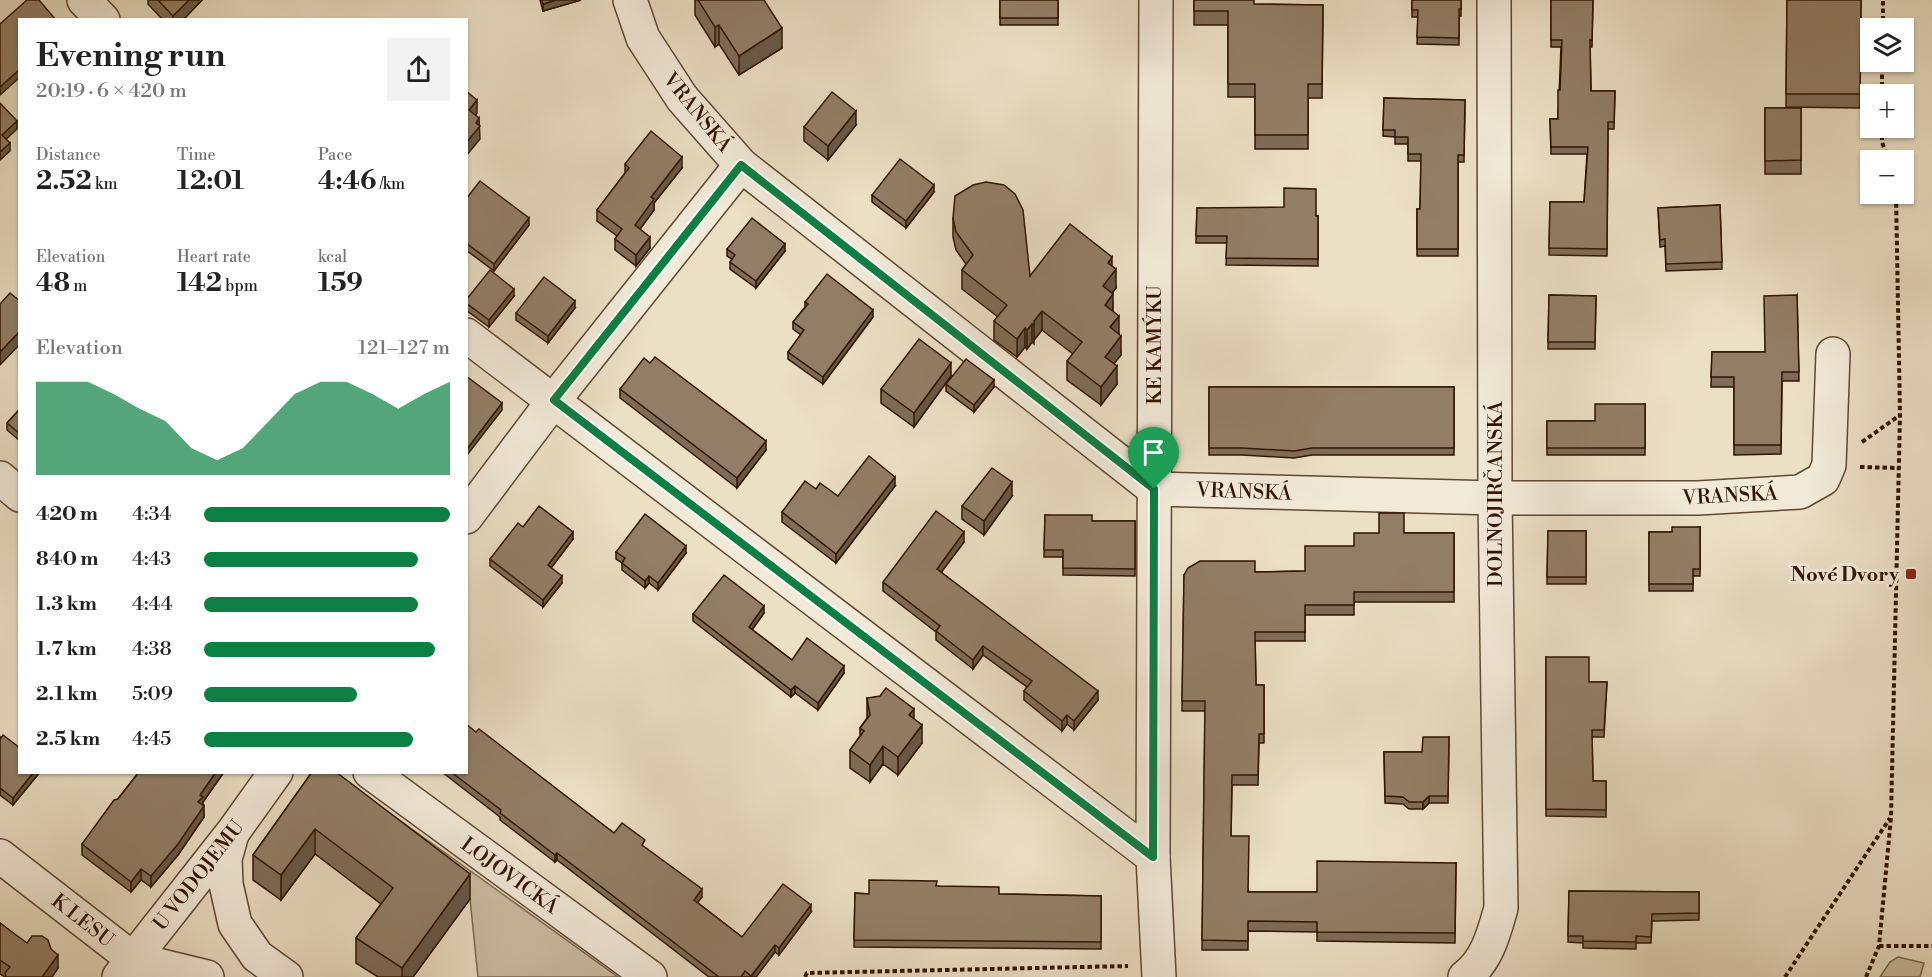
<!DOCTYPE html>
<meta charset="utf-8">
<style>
:root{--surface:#fff;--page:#f2f2f2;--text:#222;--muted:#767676;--accent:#0b8043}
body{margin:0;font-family:"Libre Bodoni",serif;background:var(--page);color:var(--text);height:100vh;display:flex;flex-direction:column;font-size:22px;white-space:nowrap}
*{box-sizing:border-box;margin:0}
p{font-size:20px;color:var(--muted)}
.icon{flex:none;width:33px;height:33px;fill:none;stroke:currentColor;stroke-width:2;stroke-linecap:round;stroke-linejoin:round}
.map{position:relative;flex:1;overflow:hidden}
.side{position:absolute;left:18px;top:18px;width:450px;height:756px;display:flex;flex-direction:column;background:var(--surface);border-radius:0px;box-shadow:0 2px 4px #0004}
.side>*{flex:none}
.fabs{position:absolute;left:1860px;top:18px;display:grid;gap:12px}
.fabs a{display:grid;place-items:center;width:54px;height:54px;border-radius:0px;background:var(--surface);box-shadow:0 2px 4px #0004;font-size:30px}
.pin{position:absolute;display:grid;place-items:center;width:51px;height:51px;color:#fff;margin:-62px -26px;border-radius:50% 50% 50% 0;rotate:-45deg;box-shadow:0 0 6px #0007}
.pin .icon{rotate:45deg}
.round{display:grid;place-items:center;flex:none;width:63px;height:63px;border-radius:0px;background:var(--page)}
.overview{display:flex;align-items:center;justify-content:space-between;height:102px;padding:0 18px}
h1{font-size:33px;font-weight:800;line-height:45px}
.stats{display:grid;grid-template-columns:repeat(3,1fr);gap:9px;height:102px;padding:6px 18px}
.stats div{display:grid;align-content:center}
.stats b{font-size:26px;font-weight:800}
.stats small{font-size:16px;font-weight:400}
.stats p{font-size:16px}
.chart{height:168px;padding:12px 18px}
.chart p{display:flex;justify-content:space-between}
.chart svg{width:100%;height:108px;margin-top:6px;fill:var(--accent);opacity:.7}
ul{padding:0 18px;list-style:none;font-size:20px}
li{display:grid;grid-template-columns:96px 72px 1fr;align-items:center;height:45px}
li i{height:15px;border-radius:8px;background:var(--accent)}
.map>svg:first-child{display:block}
.green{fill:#cbbda3;stroke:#7e6952;stroke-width:1.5}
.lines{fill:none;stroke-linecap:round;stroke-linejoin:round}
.minor-casing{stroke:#604831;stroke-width:36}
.path{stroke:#311500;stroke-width:4;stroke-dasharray:4.5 3;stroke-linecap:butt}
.minor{stroke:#f2ead9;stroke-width:33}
.wall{fill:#7e6c58;stroke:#311500;stroke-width:1.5}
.shaded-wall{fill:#665847;stroke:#311500;stroke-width:1.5}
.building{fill:#927e66;stroke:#311500;stroke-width:1.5}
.route-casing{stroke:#fff;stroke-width:12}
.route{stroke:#0b8043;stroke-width:8}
.poi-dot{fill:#8f2418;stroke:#f2ead9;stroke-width:2}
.labels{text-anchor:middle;stroke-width:6;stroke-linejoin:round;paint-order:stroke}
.street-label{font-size:20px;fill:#311500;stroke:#f2ead9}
.poi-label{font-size:20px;font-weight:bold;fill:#311500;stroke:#f2ead9;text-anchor:end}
</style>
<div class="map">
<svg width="1932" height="977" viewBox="0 0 1932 977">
<rect width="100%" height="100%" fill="#ebdfc4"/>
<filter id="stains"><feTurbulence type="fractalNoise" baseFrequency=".00333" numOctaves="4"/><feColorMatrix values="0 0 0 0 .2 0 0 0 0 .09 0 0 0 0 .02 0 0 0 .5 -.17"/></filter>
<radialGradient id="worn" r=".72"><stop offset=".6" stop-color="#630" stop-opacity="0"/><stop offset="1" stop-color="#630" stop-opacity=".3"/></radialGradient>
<g class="green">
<path d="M366,796L618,977H478L470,899Z"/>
<path d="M1898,957L1924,963L1920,977H1880L1890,962Z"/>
</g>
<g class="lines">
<defs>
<g id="minor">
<path d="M84,0L103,20"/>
<path d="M630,0L643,38L682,98L741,165L1154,489L1495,498H1698L1800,492L1823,479L1829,465L1833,354"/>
<path d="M1156,0L1153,857L1159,977"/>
<path d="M466,335L1153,857"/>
<path d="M0,478L20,495"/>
<path d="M466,517L554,400L741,165"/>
<path d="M370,772L650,977"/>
<path d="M232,834L225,859L226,884L235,924L257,956L286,977"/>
<path d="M0,856L133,959L207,977"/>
<path d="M119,977L233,832L276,772"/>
<path d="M1465,977C1487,961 1494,933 1501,908L1495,498L1494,0"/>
</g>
</defs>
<use href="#minor" class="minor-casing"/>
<g class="path">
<path d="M1883,28V0"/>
<path d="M1882,94V62"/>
<path d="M1882,128V142L1888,160"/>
<path d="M1862,442L1900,415"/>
<path d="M1860,467L1898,468"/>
<path d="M1879,946H1932"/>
<path d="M805,977L807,973L1128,966"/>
<path d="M1785,977L1890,818"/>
<path d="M1866,977L1879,946L1891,817L1900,415L1896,194"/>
</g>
<use href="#minor" class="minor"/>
</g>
<g class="wall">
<path d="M148,0H202L183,20H163L148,4Z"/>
<path d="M540,0H581L543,11Z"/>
<path d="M695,0H764L782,48L739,75L719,44L715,47L695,15Z"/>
<rect x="1000" y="0" width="58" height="25"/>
<path d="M1194,0L1254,4L1323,5L1322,98H1308V149H1255V97H1228V25H1194Z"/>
<path d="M1412,0H1461V16H1459V45L1417,44L1418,17H1412Z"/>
<path d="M1551,0H1593L1592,47H1590L1591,91H1615L1614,129H1608L1607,256L1549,255L1550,202H1584L1587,154H1551L1550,119H1558L1561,47H1551Z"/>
<path d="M1787,0H1861L1860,108L1786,107Z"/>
<path d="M1384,98L1465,100L1464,162H1458V256H1417V209H1420L1421,161H1408V144H1395V137L1383,136Z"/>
<rect x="1765" y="108" width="36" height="66"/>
<path d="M856,125L828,160L804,141V127Z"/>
<path d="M625,164L682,168L654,203V210L640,229L650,248L636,266L615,250V239L617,236L597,221V210L625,173Z"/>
<path d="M934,192L906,228L872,202V195Z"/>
<path d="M466,199L529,225L494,271L466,250Z"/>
<path d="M1720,205L1722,269L1666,271L1665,246L1660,247L1658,208Z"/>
<path d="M1197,208L1318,216V266L1226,265L1227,243H1196Z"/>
<path d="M953,218L1030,276L1112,267L1116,288L1112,293L1113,311L1119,334L1121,355L1114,363L1117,384L1101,405L1067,380V361L1073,354L1042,330L1034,340V344L1032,342L1027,349L1025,347L1017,357L994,340V321L998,317L962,289V270L966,264L956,250L953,237Z"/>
<path d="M727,249L785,251L756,288L730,269V262L732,259L727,256Z"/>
<path d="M1549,295L1596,296L1595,349H1548Z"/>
<path d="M1797,295L1799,381H1782L1781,454L1734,455V387H1711L1712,352H1765Z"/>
<path d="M514,296L489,327L466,310V300Z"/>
<path d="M805,302L873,317L823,384L788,359V352L801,335L793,329V322L805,307Z"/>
<path d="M575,308L548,343L516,320V313Z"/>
<path d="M650,363L766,450L737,488L620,398V389Z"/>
<path d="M951,376L914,427L881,403V389Z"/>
<path d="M946,384L994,387L974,412L946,391Z"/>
<path d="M1209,387H1454V455H1312L1294,458L1242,455H1209Z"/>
<path d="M1645,404V455H1547V421H1595Z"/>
<path d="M20,409V441L7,430V423Z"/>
<path d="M895,486L836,563L782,522V512L816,489L838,496Z"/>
<path d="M1012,496L984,535L962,519V506Z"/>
<path d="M1045,515L1092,521H1135V576L1063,575V557H1044Z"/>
<path d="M523,527L573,539L551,568L562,583L543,607L490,566V559Z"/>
<path d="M1700,527V576H1693V591H1649V532H1672Z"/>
<path d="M1548,531H1586V584H1547Z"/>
<path d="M1404,533H1454V602H1354V615H1305V641H1255L1256,685H1264V743H1259L1258,785H1232L1231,836L1249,892H1317L1456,863L1455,943L1317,941V932L1248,931V950H1202L1205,711H1182L1184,575L1255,572L1305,571L1354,546Z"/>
<path d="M964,542L941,572L1098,700L1074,730L1067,724L1062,731L1024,700V691L1027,687L983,655L973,669L936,640V632L883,591V582Z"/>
<path d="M616,552L686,553L658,590L649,583L645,588L622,570V563L616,559Z"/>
<path d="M764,613L752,630L792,660L844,673L818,710L795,693L791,697L693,621V614Z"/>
<path d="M1546,657L1589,682H1607L1604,737H1592L1593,781H1606V817L1546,816Z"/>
<path d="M867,698L914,719L922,743L898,775L883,764L870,782L850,768V750L860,736V728L867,718Z"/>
<path d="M476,732L614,833L645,848L702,897L697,902L742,937L811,912L779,955L775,952L756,977H709L557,860L555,862L500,820V817L442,772H466Z"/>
<path d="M0,737L20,772H40L13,805L0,795Z"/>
<path d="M1449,737L1448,803H1429L1423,809H1409L1403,804L1385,803L1384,752H1422Z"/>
<path d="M139,772H224L203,802L204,817L178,855L151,887L141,880L131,892L82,855V844Z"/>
<path d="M312,772L470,899L413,977H378L356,963V938L381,904L315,854L281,900L253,880V855Z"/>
<path d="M936,886L999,894L1101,896V949L854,947L855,893L869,894Z"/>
<path d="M1569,891L1699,892V920L1652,921L1651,943H1636V949L1583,948V943L1568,942Z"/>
<path d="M0,923L58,968L52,977H5L0,974Z"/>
</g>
<g class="shaded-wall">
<path d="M189,0H202L183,20H173V16Z"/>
<path d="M556,0H581L543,11V4Z"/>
<path d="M719,25V44L715,47V27Z"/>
<path d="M782,28V48L739,75V56Z"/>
<path d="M20,69V77L0,95V87Z"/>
<path d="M477,100V113L469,123V110Z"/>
<path d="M856,111V125L828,160V146Z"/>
<path d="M479,118L480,139L466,156V143Z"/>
<path d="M17,121V129L2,143V135Z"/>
<path d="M10,143V151L0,160V152Z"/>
<path d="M682,157V168L654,203V210L635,236V225L651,197Z"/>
<path d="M934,185V192L906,228V221Z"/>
<path d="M529,218V225L494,271V264Z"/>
<path d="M650,237V248L636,266V255Z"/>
<path d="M785,244V251L756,288V281Z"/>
<path d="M1112,257V274L1116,269V288L1103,305V286L1108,263Z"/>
<path d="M514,289V296L489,327V320Z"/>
<path d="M1113,294V313L1105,305Z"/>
<path d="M575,301V308L548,343V336Z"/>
<path d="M873,310V317L823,384V377Z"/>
<path d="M1042,311V330L1034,340V321Z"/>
<path d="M1119,316V335L1110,327Z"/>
<path d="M1032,324V342L1027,349V330Z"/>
<path d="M1025,328V347L1017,357V339Z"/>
<path d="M20,331V344L0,365V352Z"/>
<path d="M1121,336V355L1105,375V357Z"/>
<path d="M951,363V376L914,427V413Z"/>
<path d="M1117,366V384L1101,405V387Z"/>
<path d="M994,380V387L974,412V405Z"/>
<path d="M502,403V410L467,455V449Z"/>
<path d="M766,441V450L737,488V478Z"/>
<path d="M895,477V486L836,563V554Z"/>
<path d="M1012,482V496L984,535V521Z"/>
<path d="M573,532V539L548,572V565Z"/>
<path d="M964,532V542L937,578V569Z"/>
<path d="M686,546V553L658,590V583Z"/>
<path d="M562,576V583L543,607V600Z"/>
<path d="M649,576V583L645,588V581Z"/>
<path d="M764,606V613L749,634V627Z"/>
<path d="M983,646V655L973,669V660Z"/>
<path d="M844,666V673L818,710V703Z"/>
<path d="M795,686V693L791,697V690Z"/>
<path d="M1098,691V700L1074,730V721Z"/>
<path d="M914,709V727L909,715Z"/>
<path d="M1067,715V724L1062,731V721Z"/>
<path d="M922,725V743L898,775V757Z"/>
<path d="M883,746V764L870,782V765Z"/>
<path d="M34,772H40L13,805V798Z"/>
<path d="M216,772H224L203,802V808L198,802L200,795Z"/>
<path d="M1429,796V803L1423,809V802Z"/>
<path d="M204,806V817L178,855L151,887V876Z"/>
<path d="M315,829V854L281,900V875Z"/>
<path d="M557,853V860L555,862V855Z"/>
<path d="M141,869V880L131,892V882Z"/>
<path d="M470,874V899L413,977H402V968Z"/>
<path d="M702,889V897L694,907V900Z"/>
<path d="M811,905V912L779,955V948Z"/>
<path d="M775,945V952L756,977H751Z"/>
<path d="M58,955V968L52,977H42Z"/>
</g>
<g class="building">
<path d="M27,0H39L56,20H20V69L0,87V24Z"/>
<path d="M158,0H189L173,16Z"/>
<path d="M542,0H556L543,4Z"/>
<path d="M698,0H764L782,28L739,56L719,25L715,27Z"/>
<rect x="1000" y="0" width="58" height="18"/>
<path d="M1194,0H1254V4L1323,5L1322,84H1308V135H1255V84H1228V11H1194Z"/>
<path d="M1412,0H1461V9H1459V38L1417,37L1418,10H1412Z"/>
<path d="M1551,0H1593L1592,40H1590L1591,91H1615L1614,122H1608L1607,249L1549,248L1550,202H1584L1588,147H1551L1550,119H1558V90H1560L1562,40H1551Z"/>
<path d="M1787,0H1861L1860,94H1786Z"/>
<path d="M466,91L477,100L469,110L479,118L476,123L480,126L466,143Z"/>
<path d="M832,92L856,111L828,146L804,127Z"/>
<path d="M1384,98L1465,100L1464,155H1458V249H1417V209H1420L1421,154H1408V137H1395V130H1383Z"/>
<path d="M0,103L17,121L2,135L10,143L0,152Z"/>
<path d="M1765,108H1801V160L1765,161Z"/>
<path d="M651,131L682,157L651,197L654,199L635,225L650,237L636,255L615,239L622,229L597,210L629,168L625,164Z"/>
<path d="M900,159L934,185L906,221L872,195Z"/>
<path d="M480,181L529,218L494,264L466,243V199Z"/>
<path d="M986,182L1004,185L1015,194L1023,210L1030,276L1070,224L1112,257L1108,263L1116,269L1103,286L1113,294L1105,305L1119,316L1110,327L1121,336L1105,357L1117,366L1101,387L1067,361L1082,342L1042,311L1034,321V325L1032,324L1027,330L1025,328L1017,339L994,321L1007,305L962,270L973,255L956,232L953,218L955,196L973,185Z"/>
<path d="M1284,188L1316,189V216H1318V259L1226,258L1227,236H1196L1197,208L1284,207Z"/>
<path d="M1720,205L1722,262L1666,264L1665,239L1660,240L1658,208Z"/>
<path d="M752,218L785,244L756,281L730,262L735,255L727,249Z"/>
<path d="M490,270L514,289L489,320L466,303V300Z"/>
<path d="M827,274L873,310L823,377L788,352L804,330L793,322L808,304L805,302Z"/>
<path d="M544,277L575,301L548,336L516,313Z"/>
<path d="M10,293L20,301V331L0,352V304Z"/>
<path d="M1549,295L1596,296L1595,342H1548Z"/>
<path d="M1797,295L1799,372H1782L1781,445H1734V377H1711L1712,352H1765L1764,296Z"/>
<path d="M919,339L951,363L914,413L881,389Z"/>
<path d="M655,357L766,441L737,478L620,389L644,358L650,363Z"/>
<path d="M966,359L994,380L974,405L946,384Z"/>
<path d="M466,376L502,403L467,449L466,448Z"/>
<path d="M1209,387H1454V448H1312L1294,451L1242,448H1209Z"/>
<path d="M1595,404H1645V448H1547V421H1595Z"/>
<path d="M20,409V434L7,423Z"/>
<path d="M869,456L895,477L836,554L782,512L805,481L816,489L820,483L838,496Z"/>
<path d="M992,468L1012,482L984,521L962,506Z"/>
<path d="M539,506L573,532L548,565L562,576L543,600L490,559L518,523L523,527Z"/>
<path d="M936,511L964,532L937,569L1098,691L1074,721L1067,715L1062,721L1024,691L1032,681L983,646L973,660L936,631L940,626L883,582Z"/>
<path d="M1379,513H1404V533H1454V592H1354V605H1305V632H1255L1256,685H1264V734H1259L1258,775H1232L1231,836H1249L1248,892H1317V861L1456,863L1455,933L1317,932V922L1248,921V941L1202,940L1205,701H1182L1184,575L1188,568L1200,561H1255V572L1305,571V546H1354V533H1379Z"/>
<path d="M645,514L686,546L658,583L649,576L645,581L622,563L625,558L616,552Z"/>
<path d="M1045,515H1092V521H1135V569L1063,568V550H1044Z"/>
<path d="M1672,527H1700V569H1693V584H1649V532H1672Z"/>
<path d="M1548,531H1586V577H1547Z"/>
<path d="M724,575L764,606L749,627L792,660L807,638L844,666L818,703L795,686L791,690L693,614Z"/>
<path d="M1546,657H1589V682H1607L1604,730H1592L1593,781H1606V810L1546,809Z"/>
<path d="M886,688L914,709L909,715L922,725L898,757L883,746L870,765L850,750L864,731L860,728L870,715L867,698L880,696Z"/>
<path d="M466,724L476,732L479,729L614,833L622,823L645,840L642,845L702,889L694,900L742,937L783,884L811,905L779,948L775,945L751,976L745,971L741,977H719L557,853L555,855L500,813L501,810L451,772H466Z"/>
<path d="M3,735L20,748V772H34L13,798L0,788V737L1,738Z"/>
<path d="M1423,737H1449L1448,796H1429L1423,802H1409L1403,797L1385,796L1384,752H1422Z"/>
<path d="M139,772H216L200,795L203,797L198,802L204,806L178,844L151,876L141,869L131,882L82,844L114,800L118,799Z"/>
<path d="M312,772H336L470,874L402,968L356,938L393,888L315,829L281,875L253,855Z"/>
<path d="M869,880L937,881L936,886L999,887V894L1101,896V942L854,940L855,893L869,894Z"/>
<path d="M1569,891L1699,892V913L1652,914L1651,937L1636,936V942L1583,941V936H1568Z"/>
<path d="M0,923L27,943L32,936H42L48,940L51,949L58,955L42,977H6L5,973L10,967L0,960Z"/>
</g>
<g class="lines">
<defs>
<path id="route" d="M741,165L1154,489L1153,857L554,400Z"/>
</defs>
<use href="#route" class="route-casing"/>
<use href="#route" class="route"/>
</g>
<rect class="poi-dot" x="1905" y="568" width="12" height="12" rx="3"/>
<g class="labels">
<g class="street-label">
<text transform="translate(698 112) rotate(51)" y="7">VRANSKÁ</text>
<text transform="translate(1154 345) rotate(-90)" y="7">KE KAMÝKU</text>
<text transform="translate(1244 491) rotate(2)" y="7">VRANSKÁ</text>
<text transform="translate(1495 494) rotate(-90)" y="7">DOLNOJIRČANSKÁ</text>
<text transform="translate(1730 495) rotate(-3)" y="7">VRANSKÁ</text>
<text transform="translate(198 875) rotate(-52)" y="7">U VODOJEMU</text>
<text transform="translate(510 875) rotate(36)" y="7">LOJOVICKÁ</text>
<text transform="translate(83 920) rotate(38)" y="7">K LESU</text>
</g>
<g class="poi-label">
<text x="1899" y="581">Nové Dvory</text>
</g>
</g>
<rect width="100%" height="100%" filter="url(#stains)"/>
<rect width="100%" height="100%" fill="url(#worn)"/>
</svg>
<div class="fabs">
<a><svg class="icon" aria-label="layers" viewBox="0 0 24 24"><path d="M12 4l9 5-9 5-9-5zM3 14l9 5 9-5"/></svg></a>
<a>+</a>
<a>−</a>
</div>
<div class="pin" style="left:1154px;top:489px;background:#1e9e55"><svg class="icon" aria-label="arrive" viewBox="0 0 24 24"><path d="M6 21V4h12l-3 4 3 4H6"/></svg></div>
<section class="side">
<div class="overview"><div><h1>Evening run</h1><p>20:19 · 6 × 420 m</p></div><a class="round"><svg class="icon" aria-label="share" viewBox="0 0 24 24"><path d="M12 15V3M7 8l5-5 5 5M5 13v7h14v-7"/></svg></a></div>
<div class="stats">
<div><p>Distance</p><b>2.52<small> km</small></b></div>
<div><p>Time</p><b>12:01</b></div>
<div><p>Pace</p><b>4:46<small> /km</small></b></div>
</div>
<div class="stats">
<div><p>Elevation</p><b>48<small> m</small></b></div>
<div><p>Heart rate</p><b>142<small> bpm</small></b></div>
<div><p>kcal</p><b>159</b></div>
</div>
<div class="chart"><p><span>Elevation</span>121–127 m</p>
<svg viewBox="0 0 160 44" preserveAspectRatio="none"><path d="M0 44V6L10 6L20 6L30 11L40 17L50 22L60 33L70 38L80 33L90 22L100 11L110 6L120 6L130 11L140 17L150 11L160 6V44z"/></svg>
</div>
<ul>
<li><b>420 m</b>4:34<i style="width:100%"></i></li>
<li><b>840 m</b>4:43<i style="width:87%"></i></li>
<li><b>1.3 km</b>4:44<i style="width:87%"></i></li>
<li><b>1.7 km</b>4:38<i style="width:94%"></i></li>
<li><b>2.1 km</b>5:09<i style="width:62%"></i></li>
<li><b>2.5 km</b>4:45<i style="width:85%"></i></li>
</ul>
</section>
</div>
